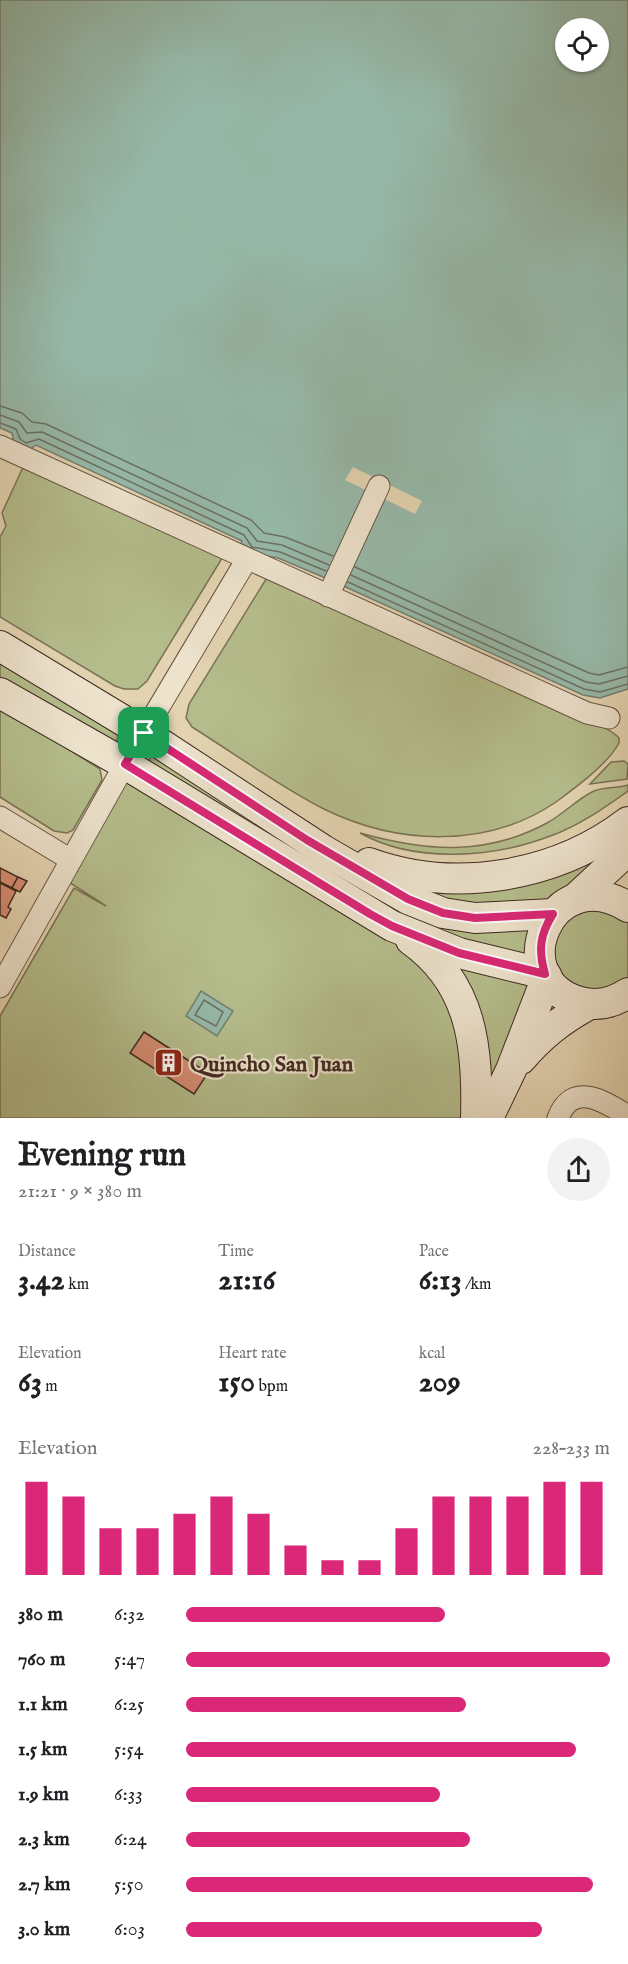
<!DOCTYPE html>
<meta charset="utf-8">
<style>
:root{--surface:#fff;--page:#f2f2f2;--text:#202124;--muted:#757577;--accent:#db2777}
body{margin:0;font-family:"IM FELL English",serif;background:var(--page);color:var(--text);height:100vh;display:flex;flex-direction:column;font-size:22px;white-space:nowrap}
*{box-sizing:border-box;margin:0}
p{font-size:20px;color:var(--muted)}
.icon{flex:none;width:33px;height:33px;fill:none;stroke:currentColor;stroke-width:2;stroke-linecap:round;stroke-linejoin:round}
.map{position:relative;height:1118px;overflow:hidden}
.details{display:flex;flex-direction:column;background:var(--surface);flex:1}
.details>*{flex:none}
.controls{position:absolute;left:555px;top:18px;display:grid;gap:12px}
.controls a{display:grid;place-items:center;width:54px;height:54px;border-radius:50%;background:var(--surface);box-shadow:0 2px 4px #0004;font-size:30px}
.pin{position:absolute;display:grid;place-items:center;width:51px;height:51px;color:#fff;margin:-26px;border-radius:12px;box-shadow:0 3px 9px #0006}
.round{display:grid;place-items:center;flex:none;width:63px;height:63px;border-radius:32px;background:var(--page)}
.headline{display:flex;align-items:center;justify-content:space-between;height:102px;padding:0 18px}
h1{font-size:33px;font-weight:800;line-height:45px}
.figures{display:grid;grid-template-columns:repeat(3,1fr);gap:9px;height:102px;padding:6px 18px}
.figures div{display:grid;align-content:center}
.figures b{font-size:30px;font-weight:800}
.figures small{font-size:16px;font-weight:400}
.figures p{font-size:16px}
.chart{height:168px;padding:12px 18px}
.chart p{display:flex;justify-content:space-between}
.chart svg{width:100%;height:108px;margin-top:6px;stroke:var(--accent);stroke-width:6}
ul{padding:0 18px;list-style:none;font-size:20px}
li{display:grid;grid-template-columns:96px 72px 1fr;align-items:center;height:45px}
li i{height:15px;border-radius:8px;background:var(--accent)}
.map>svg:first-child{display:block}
.green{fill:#b4bc8b;stroke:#7a7356;stroke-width:1.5}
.water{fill:#96b8a8;stroke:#737f72;stroke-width:1.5;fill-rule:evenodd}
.pier{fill:#e3d3b0}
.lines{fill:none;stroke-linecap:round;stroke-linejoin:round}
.shore{stroke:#6a7164;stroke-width:1.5}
.building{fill:#d68d73;stroke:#3f2a21;stroke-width:1.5}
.street-casing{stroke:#685445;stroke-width:23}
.secondary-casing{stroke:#3f2a21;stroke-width:32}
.street{stroke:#ede2cc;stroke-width:21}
.secondary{stroke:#ede2cc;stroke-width:30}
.route-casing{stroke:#fff;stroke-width:12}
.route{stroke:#db2777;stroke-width:8}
.labels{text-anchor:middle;stroke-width:4.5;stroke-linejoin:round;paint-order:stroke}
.poi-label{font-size:22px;font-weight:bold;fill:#3f2a21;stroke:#ede2cc;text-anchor:start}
</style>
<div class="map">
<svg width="628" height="1118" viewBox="0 0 628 1118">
<rect width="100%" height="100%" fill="#e3d3b0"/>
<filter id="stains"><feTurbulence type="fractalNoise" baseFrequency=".00333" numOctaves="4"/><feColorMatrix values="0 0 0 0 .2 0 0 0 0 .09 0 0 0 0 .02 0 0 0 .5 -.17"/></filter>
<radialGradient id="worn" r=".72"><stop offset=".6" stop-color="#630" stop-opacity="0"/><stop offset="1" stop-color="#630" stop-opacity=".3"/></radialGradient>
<g class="green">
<path d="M24,465L224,555L147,681L138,689H124L115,686L0,617V537L6,526L2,513Z"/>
<path d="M268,576L593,720C602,728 612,730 619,738V743C608,764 575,788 556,802C487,849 397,845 324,809C279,786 235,754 192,727L186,718L189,704Z"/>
<path d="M0,661L119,734L115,745L0,682Z"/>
<path d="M0,707L100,769L102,780L73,830L67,833L54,831L0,797Z"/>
<path d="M152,756L352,878L528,923V957L421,931L145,765Z"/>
<path d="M624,761L628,764L627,779L590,784L611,762Z"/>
<path d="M125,764L447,977L476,1118H0V1016L74,888L106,906L61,877Z"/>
<path d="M628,785V791C604,808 580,825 553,835C494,858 416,864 360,833C425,851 484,857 547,823C562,815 579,798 592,792C603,786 617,789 628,785Z"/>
<path d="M618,854L538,906L488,915L387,878Z"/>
<path d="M566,909L628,913V986L618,994L559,985L546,937Z"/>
<path d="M442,957L531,981L492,1093Z"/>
</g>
<g class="water">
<path d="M0,0H628V689L600,698L583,695L328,579L278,558L255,554L240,548L242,541L36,445L28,451L14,443L12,433L0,428ZM566,28H598V62H566Z"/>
<path d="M201,991L233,1011L217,1036L186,1016Z"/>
</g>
<path class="pier" d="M353,467L422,501L415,514L345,480Z"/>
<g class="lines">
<g class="shore">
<path d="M0,406L22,413L32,422L46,424L251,520L264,533L285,537L333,556"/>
<path d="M0,415L19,422L27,433L42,432L247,528L257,541L282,545L329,565"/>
<path d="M0,423L16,429L20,439L26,443L39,439L244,535L252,547L280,552L326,571"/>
<path d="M355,567L589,673L599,675L628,667"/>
<path d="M351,575L586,682L599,684L628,676"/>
<path d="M348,582L584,689L600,692L628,684"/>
<path d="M204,1000L223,1012L216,1026L195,1015Z"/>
</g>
</g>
<g class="building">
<path d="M0,868L18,877L12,888L0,882Z"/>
<path d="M18,877L27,881L20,892L12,888Z"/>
<path d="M0,883L16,891L8,907L11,909L6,918L0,915Z"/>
<path d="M144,1032L208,1073L194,1094L130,1053Z"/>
</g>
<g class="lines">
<defs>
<g id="street">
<path d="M0,446L587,713L609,718"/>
<path d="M328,596L379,486"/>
<path d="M0,817L71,860"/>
<path d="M0,987L125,764L247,559"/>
<path d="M558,1118C573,1080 605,1102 628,1116"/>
</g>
<g id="secondary">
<path d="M0,646L144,733L323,850L408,899L443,913L475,918L553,914"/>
<path d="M0,693L125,764L392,926L459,953L545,974"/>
<path d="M369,863C455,894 556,877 628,822"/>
<path d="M575,899L628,850"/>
<path d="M628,907C550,859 501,980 580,1002C598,1007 613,1003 628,993"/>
<path d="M411,940C473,984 478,1049 476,1118"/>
<path d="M521,1059C541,1035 561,1020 588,1005"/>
<path d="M488,1118L511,1070L547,977"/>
</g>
</defs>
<use href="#street" class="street-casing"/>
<use href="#secondary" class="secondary-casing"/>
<use href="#street" class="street"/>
<use href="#secondary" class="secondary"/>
</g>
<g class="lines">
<defs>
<path id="route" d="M144,733L307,840L408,899L443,913L475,918L553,914C540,934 538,950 545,974L459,953L392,926L370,914L125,764Z"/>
</defs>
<use href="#route" class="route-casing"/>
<use href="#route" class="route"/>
</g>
<defs>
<symbol id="building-square" viewBox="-11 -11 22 22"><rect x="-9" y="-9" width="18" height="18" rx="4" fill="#8f2418" stroke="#ede2cc"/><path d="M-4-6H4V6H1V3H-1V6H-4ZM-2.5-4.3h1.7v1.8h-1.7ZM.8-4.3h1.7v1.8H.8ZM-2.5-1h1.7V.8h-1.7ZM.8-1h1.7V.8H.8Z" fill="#fff"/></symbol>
</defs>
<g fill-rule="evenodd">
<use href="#building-square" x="152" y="1046" width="33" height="33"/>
</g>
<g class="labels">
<g class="poi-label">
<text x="190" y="1071">Quincho San Juan</text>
</g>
</g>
<rect width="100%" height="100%" filter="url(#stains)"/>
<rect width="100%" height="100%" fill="url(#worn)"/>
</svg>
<div class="controls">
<a><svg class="icon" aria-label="locate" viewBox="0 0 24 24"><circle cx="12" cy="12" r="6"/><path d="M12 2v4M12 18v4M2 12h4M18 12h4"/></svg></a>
</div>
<div class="pin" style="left:144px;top:733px;background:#1e9e55"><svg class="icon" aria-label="arrive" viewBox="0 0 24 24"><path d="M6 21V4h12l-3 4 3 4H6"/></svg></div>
</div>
<section class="details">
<div class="headline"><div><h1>Evening run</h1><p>21:21 · 9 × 380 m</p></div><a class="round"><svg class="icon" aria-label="share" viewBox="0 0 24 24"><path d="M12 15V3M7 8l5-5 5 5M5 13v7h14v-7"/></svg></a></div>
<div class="figures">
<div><p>Distance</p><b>3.42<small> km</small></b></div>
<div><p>Time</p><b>21:16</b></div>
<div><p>Pace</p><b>6:13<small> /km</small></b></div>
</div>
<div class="figures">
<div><p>Elevation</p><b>63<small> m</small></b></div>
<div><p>Heart rate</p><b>150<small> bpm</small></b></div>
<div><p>kcal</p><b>209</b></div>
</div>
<div class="chart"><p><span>Elevation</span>228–233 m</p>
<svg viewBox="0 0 160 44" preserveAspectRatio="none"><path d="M5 44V6M15 44V12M25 44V25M35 44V25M45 44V19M55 44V12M65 44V19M75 44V32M85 44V38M95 44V38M105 44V25M115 44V12M125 44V12M135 44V12M145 44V6M155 44V6"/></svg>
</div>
<ul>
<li><b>380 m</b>6:32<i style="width:61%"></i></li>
<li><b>760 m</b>5:47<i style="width:100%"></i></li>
<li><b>1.1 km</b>6:25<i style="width:66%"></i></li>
<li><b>1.5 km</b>5:54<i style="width:92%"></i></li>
<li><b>1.9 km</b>6:33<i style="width:60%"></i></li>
<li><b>2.3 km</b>6:24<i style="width:67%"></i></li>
<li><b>2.7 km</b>5:50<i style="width:96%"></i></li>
<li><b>3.0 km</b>6:03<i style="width:84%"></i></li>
</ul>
</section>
